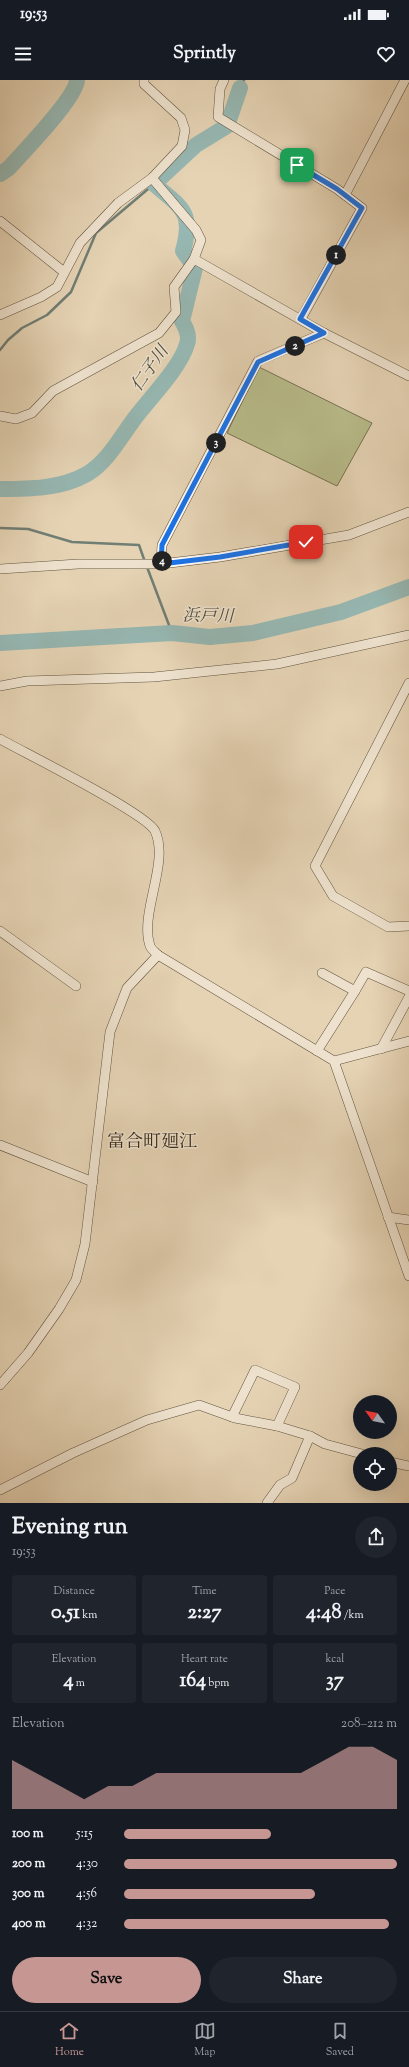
<!DOCTYPE html>
<meta charset="utf-8">
<style>
:root{--surface:#171b24;--page:#20242c;--text:#f1f3f6;--muted:#9ea1a6;--line:#363941;--accent:#c59692}
body{margin:0;font-family:"Sorts Mill Goudy","Noto Serif JP",serif;background:var(--page);color:var(--text);height:100vh;display:flex;flex-direction:column;font-size:15px;white-space:nowrap}
*{box-sizing:border-box;margin:0}
p{font-size:13px;color:var(--muted)}
.icon{flex:none;width:22px;height:22px;fill:none;stroke:currentColor;stroke-width:2;stroke-linecap:round;stroke-linejoin:round}
.map{position:relative;height:1423px;overflow:hidden}
.sheet{display:flex;flex-direction:column;background:var(--surface);flex:1}
.sheet>*{flex:none}
.needle{width:26px;rotate:303deg}
.fabs{position:absolute;left:353px;top:1315px;display:grid;gap:8px}
.fabs a{display:grid;place-items:center;width:44px;height:44px;border-radius:50%;background:var(--surface);box-shadow:0 4px 16px #0002;font-size:20px}
.pin{position:absolute;display:grid;place-items:center;width:34px;height:34px;color:#fff;margin:-17px;border-radius:8px;box-shadow:0 2px 6px #0006}
.km{position:absolute;width:20px;height:20px;margin:-10px;border-radius:50%;background:#222;color:#fff;font-size:11px;line-height:20px;text-align:center}
.round{display:grid;place-items:center;flex:none;width:42px;height:42px;border-radius:21px;background:var(--page)}
.headline{display:flex;align-items:center;justify-content:space-between;height:68px;padding:0 12px}
h1{font-size:22px;font-weight:700;line-height:30px}
.stats{display:grid;grid-template-columns:repeat(3,1fr);gap:6px;height:68px;padding:4px 12px}
.stats div{display:grid;align-content:center;border-radius:4px;background:var(--page);text-align:center}
.stats b{font-size:20px;font-weight:700}
.stats small{font-size:11px;font-weight:400}
.stats p{font-size:11px}
.chart{height:112px;padding:8px 12px}
.chart p{display:flex;justify-content:space-between}
.chart svg{width:100%;height:72px;margin-top:4px;fill:var(--accent);opacity:.7}
.primary-button{display:flex;gap:8px;margin-top:auto;padding:8px 12px}
.primary-button a{flex:1;height:46px;border-radius:24px;background:var(--accent);color:#111;font-size:16px;font-weight:700;line-height:46px;text-align:center}
.primary-button a+a{background:var(--page);color:var(--text)}
ul{padding:0 12px;list-style:none;font-size:13px}
li{display:grid;grid-template-columns:64px 48px 1fr;align-items:center;height:30px}
li i{height:10px;border-radius:5px;background:var(--accent)}
.status{display:flex;justify-content:space-between;align-items:center;height:28px;padding:0 20px;background:var(--surface);direction:ltr}
.status svg{height:11px;fill:currentColor}
header{display:flex;justify-content:space-between;align-items:center;height:52px;padding:0 12px;background:var(--surface);font-size:18px;font-weight:700}
.tabs{display:flex;justify-content:space-around;align-items:center;height:56px;border-top:1px solid var(--line);background:var(--surface);font-size:11px;color:var(--muted)}
.tabs a{display:grid;justify-items:center;gap:2px}
.tabs .current{color:var(--accent)}
.map>svg:first-child{display:block}
.green{fill:#b8bb8a;stroke:#787251}
.lines{fill:none;stroke-linecap:round;stroke-linejoin:round}
.stream{stroke:#707e74;stroke-width:2.5}
.river{stroke:#96b7b2;stroke-width:16}
.street-casing{stroke:#62543f;stroke-width:10}
.street{stroke:#eee2ce;stroke-width:9}
.route-casing{stroke:#fff;stroke-width:8}
.route{stroke:#1a73e8;stroke-width:5}
.labels{text-anchor:middle;stroke-width:3;stroke-linejoin:round;paint-order:stroke}
.water-label{font-size:17px;font-style:italic;fill:#4f4c3e;stroke:#eee2ce}
.quarter-label{font-size:18px;fill:#372918;stroke:#eee2ce}
</style>
<div class="status"><b>19:53</b><svg viewBox="0 0 49 12"><path d="M0 12V9h3v3zM5 12V6h3v6zM10 12V3h3v9zM15 12V0h3v12zM26 1h20v11H26zM47 4h2v5h-2z"/></svg></div>
<header><svg class="icon" aria-label="menu" viewBox="0 0 24 24"><path d="M4 6h16M4 12h16M4 18h16"/></svg>Sprintly<svg class="icon" aria-label="heart" viewBox="0 0 24 24"><path d="M12 20l-8-8c-3-5 5-10 8-4 3-6 11-1 8 4z"/></svg></header>
<div class="map">
<svg width="409" height="1423" viewBox="0 0 409 1423">
<rect width="100%" height="100%" fill="#e5d3b4"/>
<filter id="stains"><feTurbulence type="fractalNoise" baseFrequency=".005" numOctaves="4"/><feColorMatrix values="0 0 0 0 .2 0 0 0 0 .09 0 0 0 0 .02 0 0 0 .5 -.17"/></filter>
<radialGradient id="worn" r=".72"><stop offset=".6" stop-color="#630" stop-opacity="0"/><stop offset="1" stop-color="#630" stop-opacity=".3"/></radialGradient>
<path class="green" d="M259,287L372,343L337,406L227,353Z"/>
<g class="lines">
<g class="stream">
<path d="M240,8L244,0"/>
<path d="M0,270L8,260L22,248L47,235L71,212L96,153L154,104"/>
<path d="M0,448L28,449L72,462L139,465L145,482"/>
<path d="M147,487L172,553"/>
</g>
<g class="river">
<path d="M0,94L9,88C23,72 76,18 77,0"/>
<path d="M0,409C29,409 61,409 87,394C109,381 122,354 138,334C152,316 181,286 187,264C190,256 186,248 182,241L195,188L183,171C194,132 182,128 154,104L196,65L227,46L240,8"/>
<path d="M0,563L172,553L210,557L253,553L341,532L409,507"/>
</g>
<defs>
<g id="street">
<path d="M224,0L220,9L218,37L337,109L362,128L301,239"/>
<path d="M345,115L405,0"/>
<path d="M0,141L64,192"/>
<path d="M194,179L324,253L409,296"/>
<path d="M0,235L41,217L57,207L80,163L118,123L152,98L182,66L185,50L181,38L144,4V0"/>
<path d="M0,336L16,339L32,333L53,311L159,253L176,232L174,207L194,179L201,160L196,150L152,98"/>
<path d="M161,484L162,465L258,281L324,253"/>
<path d="M0,489L78,484H161L220,477L349,455L409,432"/>
<path d="M409,603L315,786L333,816L388,847L409,846"/>
<path d="M0,606L27,601L154,597L277,584L409,555"/>
<path d="M0,659C25,673 146,733 155,751C170,783 139,833 150,866C151,869 155,872 158,875L334,981L409,1196"/>
<path d="M0,851L76,906"/>
<path d="M322,893L355,911L366,892L409,911"/>
<path d="M381,969L409,917"/>
<path d="M317,971L355,911"/>
<path d="M334,981L409,961"/>
<path d="M0,1065L93,1102"/>
<path d="M388,1137L409,1140"/>
<path d="M0,1305L28,1273L59,1229L76,1200L85,1164L110,952L127,908L158,875"/>
<path d="M232,1337L255,1290L295,1307L277,1346"/>
<path d="M390,1382L409,1386"/>
<path d="M0,1410L73,1373L147,1340L199,1325L235,1338L277,1346L310,1356L325,1364L362,1374"/>
<path d="M267,1423L280,1405L292,1398L310,1356"/>
</g>
</defs>
<use href="#street" class="street-casing"/>
<use href="#street" class="street"/>
</g>
<g class="lines">
<defs>
<path id="route" d="M297,85L337,109L362,128L300,239L324,253L258,282L162,465L161,484L220,477L306,462"/>
</defs>
<use href="#route" class="route-casing"/>
<use href="#route" class="route"/>
</g>
<g class="labels">
<g class="water-label">
<text transform="translate(149 288) rotate(-55)" y="6">仁子川</text>
<text transform="translate(208 535) rotate(1)" y="6">浜戸川</text>
</g>
<g class="quarter-label">
<text x="152" y="1067">富合町廻江</text>
</g>
</g>
<rect width="100%" height="100%" filter="url(#stains)"/>
<rect width="100%" height="100%" fill="url(#worn)"/>
</svg>
<div class="fabs">
<a><svg class="needle" viewBox="-14 -14 28 28"><path d="M0-13l5 13h-10z" fill="#e53935"/><path d="M0 13l5-13h-10z" fill="#9ea1a6"/></svg></a>
<a><svg class="icon" aria-label="locate" viewBox="0 0 24 24"><circle cx="12" cy="12" r="6"/><path d="M12 2v4M12 18v4M2 12h4M18 12h4"/></svg></a>
</div>
<div class="pin" style="left:297px;top:85px;background:#1e9e55"><svg class="icon" aria-label="arrive" viewBox="0 0 24 24"><path d="M6 21V4h12l-3 4 3 4H6"/></svg></div>
<div class="pin" style="left:306px;top:462px;background:#d93025"><svg class="icon" aria-label="check" viewBox="0 0 24 24"><path d="M5 12l5 5 9-10"/></svg></div>
<b class="km" style="left:336px;top:175px">1</b>
<b class="km" style="left:295px;top:266px">2</b>
<b class="km" style="left:216px;top:363px">3</b>
<b class="km" style="left:162px;top:481px">4</b>
</div>
<section class="sheet">
<div class="headline"><div><h1>Evening run</h1><p>19:53</p></div><a class="round"><svg class="icon" aria-label="share" viewBox="0 0 24 24"><path d="M12 15V3M7 8l5-5 5 5M5 13v7h14v-7"/></svg></a></div>
<div class="stats">
<div><p>Distance</p><b>0.51<small> km</small></b></div>
<div><p>Time</p><b>2:27</b></div>
<div><p>Pace</p><b>4:48<small> /km</small></b></div>
</div>
<div class="stats">
<div><p>Elevation</p><b>4<small> m</small></b></div>
<div><p>Heart rate</p><b>164<small> bpm</small></b></div>
<div><p>kcal</p><b>37</b></div>
</div>
<div class="chart"><p><span>Elevation</span>208–212 m</p>
<svg viewBox="0 0 160 44" preserveAspectRatio="none"><path d="M0 44V14L10 22L20 30L30 38L40 30L50 30L60 22L70 22L80 22L90 22L100 22L110 22L120 22L130 14L140 6L150 6L160 14V44z"/></svg>
</div>
<ul>
<li><b>100 m</b>5:15<i style="width:54%"></i></li>
<li><b>200 m</b>4:30<i style="width:100%"></i></li>
<li><b>300 m</b>4:56<i style="width:70%"></i></li>
<li><b>400 m</b>4:32<i style="width:97%"></i></li>
</ul>
<div class="primary-button"><a>Save</a><a>Share</a></div>
</section>
<nav class="tabs">
<a class="current"><svg class="icon" aria-label="home" viewBox="0 0 24 24"><path d="M3 11l9-7 9 7M6 9v11h12V9"/></svg>Home</a>
<a><svg class="icon" aria-label="map" viewBox="0 0 24 24"><path d="M3 6l6-2 6 2 6-2v14l-6 2-6-2-6 2zM9 4v14M15 6v14"/></svg>Map</a>
<a><svg class="icon" aria-label="saved" viewBox="0 0 24 24"><path d="M7 4h10v16l-5-4-5 4z"/></svg>Saved</a>
</nav>
